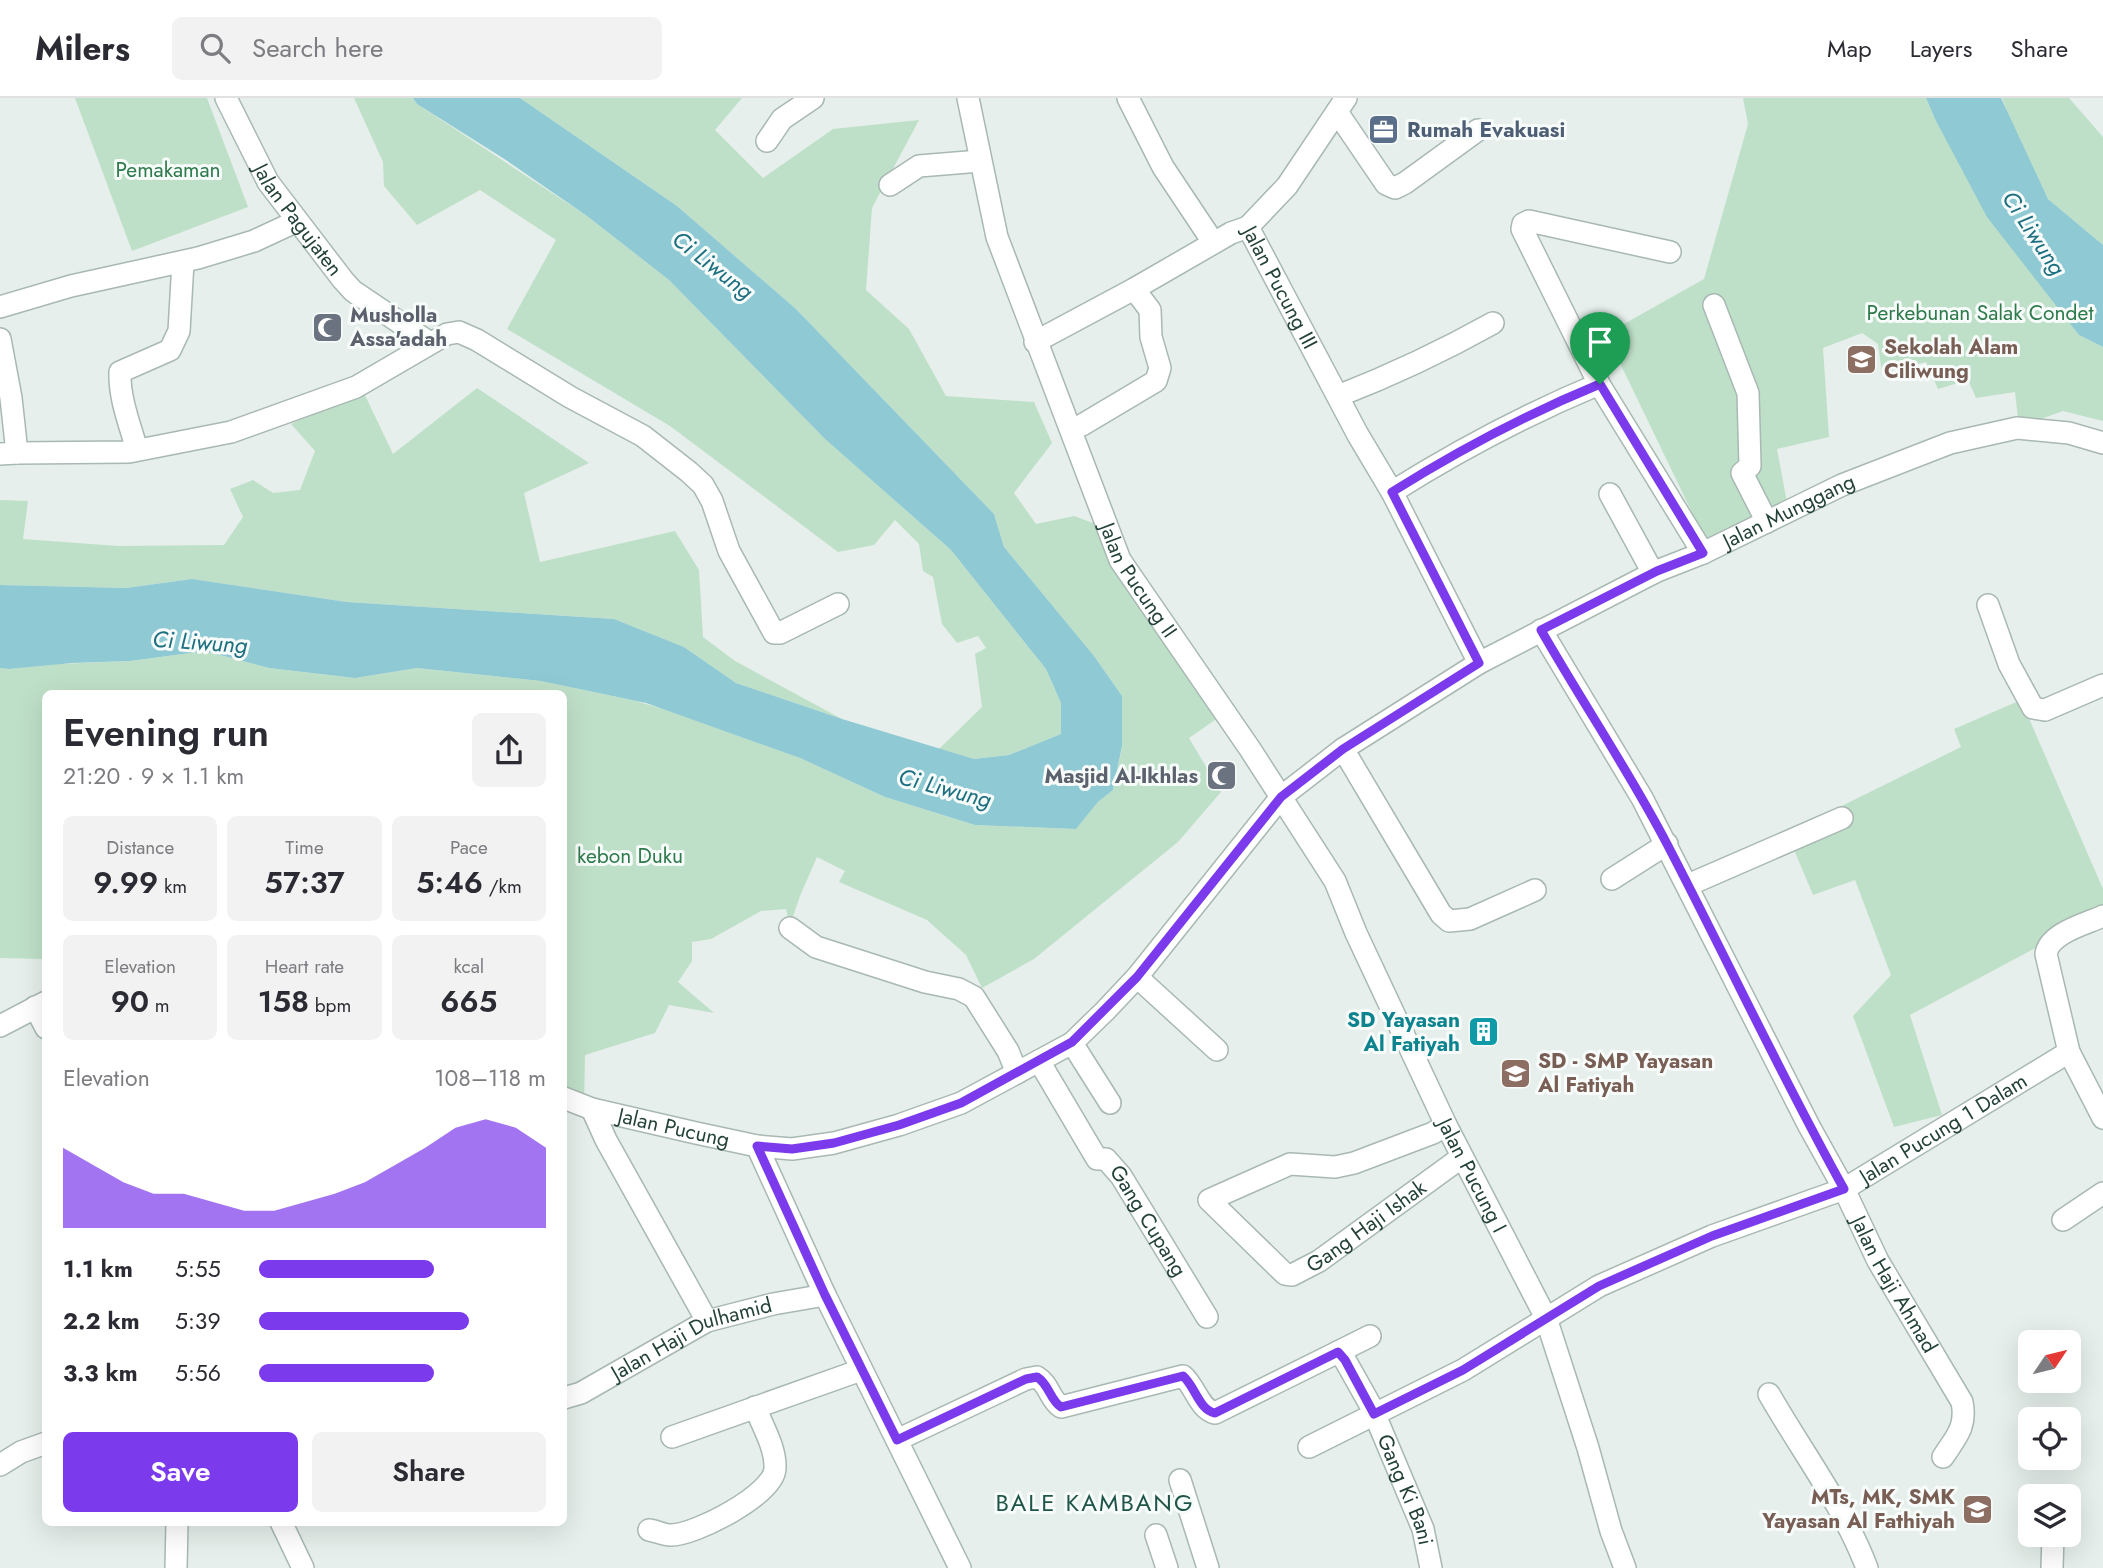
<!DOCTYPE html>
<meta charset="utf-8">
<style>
:root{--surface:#fff;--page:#f2f2f3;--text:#2b2b33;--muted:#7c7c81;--line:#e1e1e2;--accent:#7c3aed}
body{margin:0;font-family:Jost,sans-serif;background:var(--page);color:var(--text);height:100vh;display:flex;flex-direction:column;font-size:26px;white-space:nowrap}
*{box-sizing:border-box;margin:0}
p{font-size:23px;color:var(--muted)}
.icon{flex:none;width:38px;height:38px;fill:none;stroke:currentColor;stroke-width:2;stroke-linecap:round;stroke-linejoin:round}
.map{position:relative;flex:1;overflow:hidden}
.side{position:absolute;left:42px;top:592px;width:525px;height:836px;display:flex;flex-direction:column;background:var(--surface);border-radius:10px;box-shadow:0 7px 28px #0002}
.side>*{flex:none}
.needle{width:46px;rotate:55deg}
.buttons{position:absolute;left:2018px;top:1232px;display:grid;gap:14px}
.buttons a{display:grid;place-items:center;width:63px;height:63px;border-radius:10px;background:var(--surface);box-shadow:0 7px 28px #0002;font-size:35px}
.pin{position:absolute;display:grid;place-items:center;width:60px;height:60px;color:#fff;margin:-72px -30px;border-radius:50% 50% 50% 0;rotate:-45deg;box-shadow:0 0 7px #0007}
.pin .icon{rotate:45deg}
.round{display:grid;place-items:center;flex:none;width:74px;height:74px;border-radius:10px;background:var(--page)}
.head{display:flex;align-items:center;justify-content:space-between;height:119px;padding:0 21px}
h1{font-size:38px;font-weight:600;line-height:52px}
.stats{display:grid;grid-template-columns:repeat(3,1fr);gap:10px;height:119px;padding:7px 21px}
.stats div{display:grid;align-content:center;border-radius:10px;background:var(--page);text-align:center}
.stats b{font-size:30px;font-weight:600}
.stats small{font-size:19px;font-weight:400}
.stats p{font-size:19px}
.chart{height:196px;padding:14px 21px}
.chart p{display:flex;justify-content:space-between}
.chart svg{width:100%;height:126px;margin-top:7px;fill:var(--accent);opacity:.7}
.primary-button{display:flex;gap:14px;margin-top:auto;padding:14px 21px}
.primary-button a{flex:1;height:80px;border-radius:10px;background:var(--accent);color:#fff;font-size:28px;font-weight:600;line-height:80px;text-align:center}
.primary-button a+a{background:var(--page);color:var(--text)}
ul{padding:0 21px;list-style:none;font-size:23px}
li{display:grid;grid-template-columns:112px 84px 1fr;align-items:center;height:52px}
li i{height:18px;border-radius:9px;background:var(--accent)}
header{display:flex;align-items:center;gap:42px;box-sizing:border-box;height:98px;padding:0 35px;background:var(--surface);border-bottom:2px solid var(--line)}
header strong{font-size:33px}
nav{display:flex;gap:38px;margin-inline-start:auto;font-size:24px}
.search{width:490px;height:63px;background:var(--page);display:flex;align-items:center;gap:18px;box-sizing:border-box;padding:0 24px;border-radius:10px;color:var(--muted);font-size:26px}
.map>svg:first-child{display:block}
.green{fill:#bfe0c8}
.water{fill:#8ec9d4}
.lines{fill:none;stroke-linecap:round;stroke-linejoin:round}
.minor-casing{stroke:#a8b8b2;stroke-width:24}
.minor{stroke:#fff;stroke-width:21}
.route-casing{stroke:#fff;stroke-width:14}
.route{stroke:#7c3aed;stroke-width:9}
.labels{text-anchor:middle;stroke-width:6;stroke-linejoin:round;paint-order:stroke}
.service-label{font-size:21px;font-weight:bold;fill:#4e5e75;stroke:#f7fbf9;text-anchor:start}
.park-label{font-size:21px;fill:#2d7a4b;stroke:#f7fbf9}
.street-label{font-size:21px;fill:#24423a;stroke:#f7fbf9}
.worship-label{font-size:21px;font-weight:bold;fill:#5b616d;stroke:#f7fbf9;text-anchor:start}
.education-label{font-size:21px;font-weight:bold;fill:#785e54;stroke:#f7fbf9;text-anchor:start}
.culture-label{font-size:21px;font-weight:bold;fill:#0d838f;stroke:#f7fbf9;text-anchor:end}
.water-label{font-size:23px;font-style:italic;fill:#1c6f80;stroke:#f7fbf9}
.quarter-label{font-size:24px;letter-spacing:2px;fill:#1f5548;stroke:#f7fbf9}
</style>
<header>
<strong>Milers</strong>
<div class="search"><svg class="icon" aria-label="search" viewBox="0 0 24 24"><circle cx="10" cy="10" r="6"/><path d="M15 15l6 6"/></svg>Search here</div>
<nav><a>Map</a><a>Layers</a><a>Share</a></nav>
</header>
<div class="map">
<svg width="2103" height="1470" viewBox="0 0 2103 1470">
<rect width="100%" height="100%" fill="#e6efeb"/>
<g class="green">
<path d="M75,0H207L248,109L132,153Z"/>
<path d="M354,0H413L417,6L587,118L669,182L825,341L951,452L1046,571L1061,605V636L1009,657L974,661L939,651L982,609L975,556L986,550L978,538L957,545L942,526L933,479L923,473L919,446L895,422L874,447L838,454L670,328L507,231L556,142L480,92L417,127L384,88L383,64Z"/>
<path d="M520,0H742L715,32L763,80L833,31L919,22L872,110L866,192L909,231L946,298L1034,304L1052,345L1014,395L1036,426L1074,418L1117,434L1218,620L1189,640L1221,694L1178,744L1034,861L982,890L966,857L927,822L839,784L845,773L817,759L800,798L790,827L786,811L761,813L711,841L692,844V863L678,884L714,915L669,907L655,935L585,957L584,1004L564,998V595H46L45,861L0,860V570L9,571L58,566L130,563L205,553L269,570L355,580L417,570L541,583L636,603L666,612L800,660L885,699L975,727L1076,731L1098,704L1113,692L1122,649V598L1094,558L1004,449L994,416L796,211L677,108Z"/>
<path d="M1743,0H1926L1935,21L2079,237L2103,249V323L2063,313L2019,329L2015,294L1976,300L1968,282L1938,291L1926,264L1882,275L1878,246L1862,235L1823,250L1829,339L1777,351L1788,410L1703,453L1700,431L1606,236L1704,181L1748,26Z"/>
<path d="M2002,0H2069L2103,39V147L2048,101L2011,24Z"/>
<path d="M477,290L589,365L524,395L540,464L675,433L699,472L703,539L735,563L842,621L736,585L684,549L614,521L347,504L192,481L126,490L0,487V402L28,403L23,441L118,448L224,447L243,419L230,391L253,382L273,395L300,392L315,353L291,326L363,293L393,356Z"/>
<path d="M2021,602L2103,791V814L1910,917L1942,1017L1894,1029L1853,918L1891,877L1855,782L1813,797L1787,735L1961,649L1954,631Z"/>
</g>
<g class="water">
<path d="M413,0H520L677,108L796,211L994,416L1004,449L1094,558L1122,598V648L1113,692L1098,704L1076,731L975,727L885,699L800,660L646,605L541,583L417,570L355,580L269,570L205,553L130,563L72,565L9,571L0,570V487L126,490L192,481L347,504L614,521L684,549L736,585L842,621L974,661L1009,657L1061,636V605L1046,571L951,452L825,341L669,182L587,118L506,62L417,6Z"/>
<path d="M1926,0H2001L2048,101L2103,147V249L2079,237L1987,119L1935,21Z"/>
</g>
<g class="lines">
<defs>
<g id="minor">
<path id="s1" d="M226,0L268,84L343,182L353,193L430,245"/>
<path id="s2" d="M968,0L997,139L1120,462L1250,651L1335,783L1356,835L1446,1027L1546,1220L1588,1350L1611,1433L1625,1470"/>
<path d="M1128,0L1163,69L1213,144"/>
<path id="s3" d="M1346,0L1287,88L1248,129L1358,337L1392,394L1479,565"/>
<path d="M1337,14L1386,86L1395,90L1405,85L1478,32"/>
<path d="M767,43L782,21L813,0"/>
<path d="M890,87L919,68L980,63"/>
<path d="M1670,154L1529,123L1523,126L1522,131L1599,286L1703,455"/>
<path d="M1714,207L1748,295L1750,368L1742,375L1767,424"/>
<path d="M0,209L71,188L198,160L254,143L297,123"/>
<path d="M0,241L11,300L17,355L0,356"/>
<path d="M1035,244L1134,191L1231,135L1248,129"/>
<path d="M1338,298C1392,277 1443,253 1493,225"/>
<path d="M1082,327L1156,283L1160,270L1151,239L1150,212L1134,191"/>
<path d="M137,352C130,327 119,300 120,274L170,252L179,233L183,164"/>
<path d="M17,355L129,354L231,334L356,289L447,236L459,234L477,242L570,299L643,338L689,374L703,387L712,403L729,453L774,535H780L838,506"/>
<path d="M1392,394C1459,352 1527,316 1599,286"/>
<path d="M1610,396L1653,475"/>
<path d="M1988,507L2009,566L2033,610L2045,612L2103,587"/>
<path id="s4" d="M1541,532L1642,700L1809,1028L1844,1091L1878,1163L1962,1304C1967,1329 1956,1339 1943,1359"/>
<path d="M1343,651L1441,816L1449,823L1470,821L1535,792"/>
<path d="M1612,781L1667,746"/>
<path d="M1688,787L1842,720"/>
<path d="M2103,818C2086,826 2049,835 2046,856L2069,954L2103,1020"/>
<path d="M790,830L816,849L925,884L959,891L974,899L1008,953L1017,975"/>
<path d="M1137,879L1217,952"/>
<path d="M35,909L46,930"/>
<path d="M0,928L46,904"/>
<path d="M1072,945L1110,1005"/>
<path id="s5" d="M1039,963L1097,1061H1106L1121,1078L1207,1219"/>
<path id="s6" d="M564,1000L592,1011L696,1035L757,1048L792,1051L834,1045L899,1027L961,1005L1072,945L1105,913L1137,879L1281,699L1343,651L1479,565L1657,473L1703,455L1842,387L1950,345L2017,330L2069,335L2103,345"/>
<path d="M592,1011L606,1042L707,1223"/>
<path id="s7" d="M1446,1027L1433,1035L1354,1065L1335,1069L1290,1066L1209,1102L1285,1176L1292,1177L1319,1163L1462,1059"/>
<path d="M757,1048L825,1197L960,1470"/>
<path d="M2063,1122L2103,1095"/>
<path d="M1338,1254L1370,1238"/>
<path d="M1769,1296C1802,1354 1843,1407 1867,1470"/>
<path id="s8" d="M564,1300L581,1295L707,1223L773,1206L825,1197"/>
<path d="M672,1339L861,1272"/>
<path id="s9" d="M897,1342L1026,1281L1037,1279C1049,1286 1050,1302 1061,1309L1183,1278C1195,1288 1199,1311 1215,1315L1338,1254L1345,1262L1372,1310L1423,1431L1431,1470"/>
<path id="s10" d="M1309,1349L1463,1272L1599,1188L1712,1138L1844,1091L2069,954"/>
<path d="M0,1367L21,1354L46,1345"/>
<path d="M1180,1382L1208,1470"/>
<path d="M281,1424L303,1470"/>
<path d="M649,1432C656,1433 664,1437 670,1437C694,1438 775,1396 775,1370C776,1350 762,1327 755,1309"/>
<path d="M1156,1437L1167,1470"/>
<path d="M176,1470L177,1424"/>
<path d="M2052,1470L2053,1437"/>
</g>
</defs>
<use href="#minor" class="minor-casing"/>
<use href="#minor" class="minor"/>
</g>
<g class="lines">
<defs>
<path id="route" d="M1600,286L1703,455L1657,473L1541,532C1582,604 1629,673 1667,746C1727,861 1781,978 1844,1091L1712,1138L1599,1188L1463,1272L1374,1316L1345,1262L1338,1254L1215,1315C1199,1312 1195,1288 1183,1278L1061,1309C1050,1302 1049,1286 1037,1279L1026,1281L897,1342L825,1197L757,1048L792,1051L834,1045L899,1027L961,1005L1072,944L1137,879L1281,699L1343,651L1479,565L1392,394C1459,352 1527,316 1600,286Z"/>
</defs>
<use href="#route" class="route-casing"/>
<use href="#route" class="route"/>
</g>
<defs>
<symbol id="office-square" viewBox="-11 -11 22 22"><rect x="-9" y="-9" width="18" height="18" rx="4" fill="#5c6f8a" stroke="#f7fbf9"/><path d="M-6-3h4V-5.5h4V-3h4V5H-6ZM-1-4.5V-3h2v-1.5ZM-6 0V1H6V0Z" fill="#fff"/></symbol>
<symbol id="mosque-square" viewBox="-11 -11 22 22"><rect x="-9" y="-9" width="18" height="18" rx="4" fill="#6b7280" stroke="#f7fbf9"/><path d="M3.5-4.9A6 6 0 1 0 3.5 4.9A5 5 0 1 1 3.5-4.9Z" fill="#fff"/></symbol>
<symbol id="school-square" viewBox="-11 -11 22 22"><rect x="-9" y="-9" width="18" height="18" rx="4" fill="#8d6e63" stroke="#f7fbf9"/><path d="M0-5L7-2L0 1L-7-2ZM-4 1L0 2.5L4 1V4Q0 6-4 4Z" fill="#fff"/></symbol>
<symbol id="building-square" viewBox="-11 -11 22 22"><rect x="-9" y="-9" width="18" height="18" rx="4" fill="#0f9aa8" stroke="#f7fbf9"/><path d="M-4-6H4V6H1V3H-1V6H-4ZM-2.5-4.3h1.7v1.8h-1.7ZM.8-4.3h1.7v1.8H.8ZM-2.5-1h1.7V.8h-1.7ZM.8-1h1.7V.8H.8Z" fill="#fff"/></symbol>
</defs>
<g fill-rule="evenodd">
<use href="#office-square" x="1366" y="14" width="35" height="35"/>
<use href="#mosque-square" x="310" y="212" width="35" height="35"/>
<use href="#school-square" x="1844" y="244" width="35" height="35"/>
<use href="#mosque-square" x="1204" y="660" width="35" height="35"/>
<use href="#building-square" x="1466" y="916" width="35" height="35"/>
<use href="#school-square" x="1498" y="958" width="35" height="35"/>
<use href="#school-square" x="1960" y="1394" width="35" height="35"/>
</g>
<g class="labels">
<g class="service-label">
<text x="1407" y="39">Rumah Evakuasi</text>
</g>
<g class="park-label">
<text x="168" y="79">Pemakaman</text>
<text x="1980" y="222">Perkebunan Salak Condet</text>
<text x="630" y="765">kebon Duku</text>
</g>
<g class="street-label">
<text dy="7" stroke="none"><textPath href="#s1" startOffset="142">Jalan Pagujaten</textPath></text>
<text dy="7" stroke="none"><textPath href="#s3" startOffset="231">Jalan Pucung III</textPath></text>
<text dy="7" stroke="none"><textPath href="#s6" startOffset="1444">Jalan Munggang</textPath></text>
<text dy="7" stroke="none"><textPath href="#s2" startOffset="514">Jalan Pucung II</textPath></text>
<text dy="7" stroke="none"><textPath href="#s6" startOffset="114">Jalan Pucung</textPath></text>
<text dy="7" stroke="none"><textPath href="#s10" startOffset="712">Jalan Pucung 1 Dalam</textPath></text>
<text dy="7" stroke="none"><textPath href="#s2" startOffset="1199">Jalan Pucung I</textPath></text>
<text dy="7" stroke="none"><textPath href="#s5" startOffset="198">Gang Cupang</textPath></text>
<text dy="7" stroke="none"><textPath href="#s7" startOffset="455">Gang Haji Ishak</textPath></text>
<text dy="7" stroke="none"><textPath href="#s4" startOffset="744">Jalan Haji Ahmad</textPath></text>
<text dy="7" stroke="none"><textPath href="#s8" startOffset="142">Jalan Haji Dulhamid</textPath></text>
<text dy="7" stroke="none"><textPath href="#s9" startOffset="660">Gang Ki Bani</textPath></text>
</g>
<g class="worship-label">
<text x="350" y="224">Musholla<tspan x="350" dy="24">Assa'adah</tspan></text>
<text x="1198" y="685" text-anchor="end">Masjid Al-Ikhlas</text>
</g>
<g class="education-label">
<text x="1884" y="256">Sekolah Alam<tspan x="1884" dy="24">Ciliwung</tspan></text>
<text x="1538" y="970">SD - SMP Yayasan<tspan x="1538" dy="24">Al Fatiyah</tspan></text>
<text x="1955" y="1406" text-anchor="end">MTs, MK, SMK<tspan x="1955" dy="24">Yayasan Al Fathiyah</tspan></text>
</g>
<g class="culture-label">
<text x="1460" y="929">SD Yayasan<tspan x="1460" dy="24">Al Fatiyah</tspan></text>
</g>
<g class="water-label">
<text transform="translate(2034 135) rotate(57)" y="8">Ci Liwung</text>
<text transform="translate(713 167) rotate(38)" y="8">Ci Liwung</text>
<text transform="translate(200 544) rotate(4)" y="8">Ci Liwung</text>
<text transform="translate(945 690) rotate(15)" y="8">Ci Liwung</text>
</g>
<g class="quarter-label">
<text x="1095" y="1413">BALE KAMBANG</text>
</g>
</g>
</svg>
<div class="buttons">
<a><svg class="needle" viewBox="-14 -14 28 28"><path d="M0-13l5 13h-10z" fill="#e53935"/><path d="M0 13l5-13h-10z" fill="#7c7c81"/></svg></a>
<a><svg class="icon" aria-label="locate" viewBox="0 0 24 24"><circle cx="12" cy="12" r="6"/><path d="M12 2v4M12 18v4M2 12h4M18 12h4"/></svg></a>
<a><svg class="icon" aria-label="layers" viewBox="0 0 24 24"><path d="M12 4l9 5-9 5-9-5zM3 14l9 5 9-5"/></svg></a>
</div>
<div class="pin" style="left:1600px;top:286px;background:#1e9e55"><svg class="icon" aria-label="arrive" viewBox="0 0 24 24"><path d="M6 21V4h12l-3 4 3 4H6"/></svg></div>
<section class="side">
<div class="head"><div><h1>Evening run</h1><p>21:20 · 9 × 1.1 km</p></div><a class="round"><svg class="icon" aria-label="share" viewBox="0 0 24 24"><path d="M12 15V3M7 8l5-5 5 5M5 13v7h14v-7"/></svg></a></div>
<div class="stats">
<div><p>Distance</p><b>9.99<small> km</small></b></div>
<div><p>Time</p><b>57:37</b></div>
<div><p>Pace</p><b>5:46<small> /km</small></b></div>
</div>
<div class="stats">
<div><p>Elevation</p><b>90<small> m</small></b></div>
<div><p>Heart rate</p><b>158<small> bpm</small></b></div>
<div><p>kcal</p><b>665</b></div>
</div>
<div class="chart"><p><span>Elevation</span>108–118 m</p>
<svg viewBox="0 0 160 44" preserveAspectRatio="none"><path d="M0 44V16L10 22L20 28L30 32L40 32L50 35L60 38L70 38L80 35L90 32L100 28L110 22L120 16L130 9L140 6L150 9L160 16V44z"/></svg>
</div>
<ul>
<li><b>1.1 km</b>5:55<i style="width:61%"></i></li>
<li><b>2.2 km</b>5:39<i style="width:73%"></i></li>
<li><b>3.3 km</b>5:56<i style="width:61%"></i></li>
</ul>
<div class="primary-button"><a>Save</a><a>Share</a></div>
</section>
</div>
